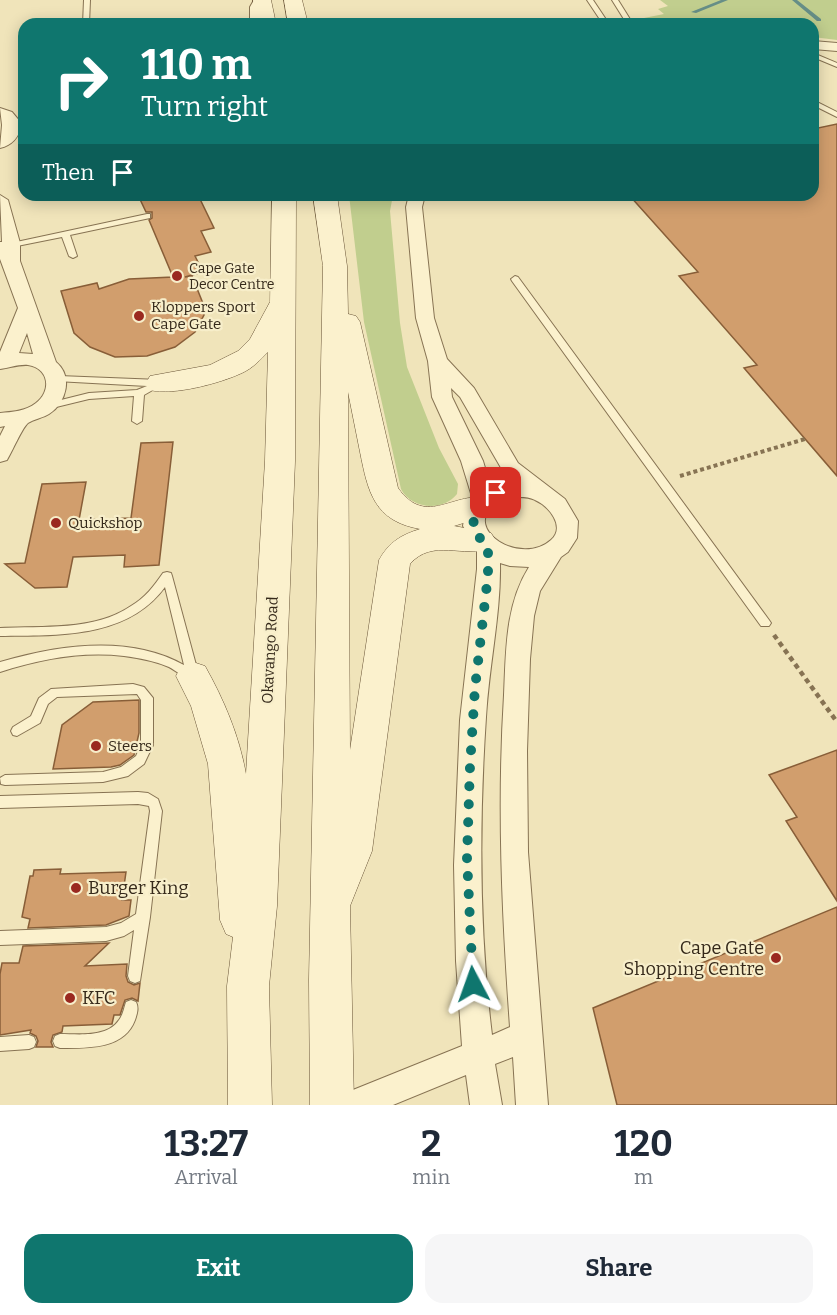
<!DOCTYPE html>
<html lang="en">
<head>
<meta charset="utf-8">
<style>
	:root { --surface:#fff; --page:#f6f6f7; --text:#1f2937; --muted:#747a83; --accent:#0f766e }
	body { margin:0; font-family:Bitter,serif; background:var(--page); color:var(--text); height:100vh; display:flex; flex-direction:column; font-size:22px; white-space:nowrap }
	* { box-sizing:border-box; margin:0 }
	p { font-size:20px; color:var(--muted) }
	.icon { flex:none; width:33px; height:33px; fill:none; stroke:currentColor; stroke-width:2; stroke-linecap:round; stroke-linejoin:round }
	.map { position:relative; height:1105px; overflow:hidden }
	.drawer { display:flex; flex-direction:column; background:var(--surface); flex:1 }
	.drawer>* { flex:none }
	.top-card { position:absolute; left:18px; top:18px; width:801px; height:183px; border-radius:18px; box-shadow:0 3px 15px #0003; background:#0f766e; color:#fff; overflow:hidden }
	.pin { position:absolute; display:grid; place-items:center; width:51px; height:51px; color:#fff; margin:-26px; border-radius:12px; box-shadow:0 3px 9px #0006 }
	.me { position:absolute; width:66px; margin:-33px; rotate:356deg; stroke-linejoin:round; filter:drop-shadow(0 0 4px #0008) }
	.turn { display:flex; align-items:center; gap:21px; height:126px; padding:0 24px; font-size:27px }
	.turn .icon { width:78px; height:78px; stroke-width:2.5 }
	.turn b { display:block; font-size:42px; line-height:51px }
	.then { display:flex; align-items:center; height:57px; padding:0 24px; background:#0003; gap:12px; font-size:22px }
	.eta { display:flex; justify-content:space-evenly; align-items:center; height:102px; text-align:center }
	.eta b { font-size:36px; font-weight:700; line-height:42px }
	.action { display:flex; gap:12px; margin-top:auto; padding:12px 24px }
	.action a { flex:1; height:69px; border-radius:18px; background:var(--accent); color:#fff; font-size:24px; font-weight:700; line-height:69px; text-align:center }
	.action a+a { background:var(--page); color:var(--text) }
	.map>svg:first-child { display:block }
	.green { fill:#c1ce8e }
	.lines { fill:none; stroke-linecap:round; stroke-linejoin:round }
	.stream { fill:#668e87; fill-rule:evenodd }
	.building { fill:#d19e6d; stroke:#885e38; stroke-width:1.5 }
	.service-casing { stroke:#877353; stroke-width:2 }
	.minor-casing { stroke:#877353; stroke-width:2 }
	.tertiary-casing { stroke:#877353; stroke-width:2 }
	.secondary-casing { stroke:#695437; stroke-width:1 }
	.path-far1 { stroke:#877353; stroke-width:4; stroke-dasharray:4 3; stroke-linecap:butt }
	.path { stroke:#877353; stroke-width:4.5; stroke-dasharray:5 4; stroke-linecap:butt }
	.service { fill:#fbf1cd; fill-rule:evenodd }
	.minor { fill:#fbf1cd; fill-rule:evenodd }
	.tertiary { fill:#fbf1cd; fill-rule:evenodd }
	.secondary { fill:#fbf1cd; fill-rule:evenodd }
	.route { stroke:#0f766e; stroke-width:10; stroke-dasharray:0 18 }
	.poi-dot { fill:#9a2920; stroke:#f7eeca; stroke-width:2 }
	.labels { text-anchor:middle; stroke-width:4.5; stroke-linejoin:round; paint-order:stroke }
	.far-poi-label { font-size:14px; fill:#35291a; stroke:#f7eeca; text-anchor:start }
	.poi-label { font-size:15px; fill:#35291a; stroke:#f7eeca; text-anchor:start }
	.street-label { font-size:15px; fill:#35291a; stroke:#f7eeca }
	.near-poi-label { font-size:18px; fill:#35291a; stroke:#f7eeca; text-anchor:start }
</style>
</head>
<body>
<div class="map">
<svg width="837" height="1105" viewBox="0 0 837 1105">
	<rect width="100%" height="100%" fill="#f0e4ba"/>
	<!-- green -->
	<path class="green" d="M660,0H837V40L813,37V24H645L639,19L664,14L658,9L668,6Z
		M349,195H393L390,211L400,323L407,367L439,448L458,484L457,494C443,512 411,509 401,489L364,322Z"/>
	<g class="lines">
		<!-- stream -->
		<path class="stream" d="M721,0H728L696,13L691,12Z
			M792,0H797L821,19V21H817Z"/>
	</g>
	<!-- building -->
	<path class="building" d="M837,124V476L744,368L757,365L679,276L698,272L629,195H813V129Z
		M138,195H198L214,228L201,231L211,252L195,256L203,272L185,277L192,276L204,306V315L195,332L175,347L147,356L115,357L90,347L74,333L61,291L97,283L99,289L129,279L173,277L149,220L152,218V212H146Z
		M173,442L159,565L124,567L125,555L73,557L67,587L35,588L5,564L25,563L42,484L86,482L79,520L131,518L141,443Z
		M139,700V733L134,755L120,765L111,767L53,769L62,725L93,702Z
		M837,750V901L786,821L797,817L769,775Z
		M61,869L60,874L126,872L122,900H131L129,916L106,925L28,928L30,919L22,917L30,876H33L34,870Z
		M837,907V1105H617L593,1008Z
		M109,943L85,966L127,964L126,976L128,982L134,985L140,983L138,1001L132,998L125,1000L120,1015H114L112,1024L63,1026L62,1032L53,1035L51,1042L53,1047H36L38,1041L36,1036L30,1033L31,1030L0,1035V974L2,963H19L23,946Z"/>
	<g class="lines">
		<defs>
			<path id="service" d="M84,0H90L89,24H83Z
				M254,0H260L256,7V24H250V7Z
				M587,0H593L609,24H603Z
				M612,0H618L633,24H627Z
				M813,53L837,63V67L813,57Z
				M813,100L837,112V117L813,105Z
				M147,214H150V218L70,235L77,256L73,258L69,256L62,237L7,248L3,246L7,244Z
				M515,276L518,277L769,620L771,623L769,626H761L512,281L511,279Z
				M59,376L160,380L165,383L144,395L142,421L137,424L132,421L134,396L89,399L48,409L43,406L45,404L89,393L137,390L147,386L56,381L54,379Z
				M167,572L171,573L172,576L199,676L197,679C188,682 177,671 169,667C155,661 139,658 124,656C82,651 40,659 0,672V662C58,645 129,634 184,665L165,587C127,639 58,635 0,636V628C42,626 95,631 131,606C145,598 154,586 163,573Z
				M133,684L144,687L153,698V745L144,764L128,776L103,782L5,785L1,784L0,778L5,775L103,772L121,767L136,756L141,745V700L137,694L57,697L48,704L40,723L17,736L13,735L11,731L13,727L31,716L39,698L51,689Z
				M138,792L148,793L158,799L162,811L150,917L140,981L135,983L130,981L128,976L134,930L124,936L106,941L0,945V931L106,927L121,923L136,914L150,811L149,806L138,804L0,808V796Z
				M131,1000L136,1002C139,1008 137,1014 135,1020C124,1050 86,1048 60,1048L55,1046L53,1041L55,1036L60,1034C79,1034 107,1038 119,1020C123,1015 124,1008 126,1002Z
				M29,1035L34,1037L36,1042L34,1047L29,1049L0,1051V1037Z"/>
			<path id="minor" d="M813,41L837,43V51L813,49Z
				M0,195L8,200L20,243V261L56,362C73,376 67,402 49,414C43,418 34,419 28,423C22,428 12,452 7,460L0,462V436L5,426L0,427V413C12,412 26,411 36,403C52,391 49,368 28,365C19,364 9,368 0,369V352L18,308L0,259V242H2ZM27,333L33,354L19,353Z
				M409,195H425L422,207L434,318L447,359L474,388L518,463L565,499L578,521L577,538L568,552L561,557L540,591L534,616L530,659L527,751L528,852L548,1105H516L513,1057L495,1064L502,1105H470L466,1075L393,1105H338L343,1094L462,1046L456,961L454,865L460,720L477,569V549L463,526L465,512L473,500L461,461L432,397L428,361L416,318L406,207ZM451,388L460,397L504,473L512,481L491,488L483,461L452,397ZM512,497C520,497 528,496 535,500C549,506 566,527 551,540C521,567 461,529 495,504C500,501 507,499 512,497ZM500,563L510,566L529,567C505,605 506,652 504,695C497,806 502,916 510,1027L492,1035C479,929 479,822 486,717C489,665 501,614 500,563Z"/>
			<path id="tertiary" d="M0,108L12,112L22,124C19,137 13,145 0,148L2,125Z"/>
			<path id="secondary" d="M253,0H271L276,24H256Z
				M284,0H302L308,24H288Z
				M272,195H296L295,461L277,906L269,986L272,1105H228L227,986L233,937L226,934L220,920L208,764L191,706L176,676L181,666L193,662L205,666C224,700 239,735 246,774L265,461L268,352C260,360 253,368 242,373C221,383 173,396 150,390L146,383L150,376L210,365L238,351L250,339L270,302Z
				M313,195H337L347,266L348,314L356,316L360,322L398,488C427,529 455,489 489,499L493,507L489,515L454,526L491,533L496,541L491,549C464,558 432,538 410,564L372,851L350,906L354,1105H310L309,980L323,266ZM348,392C352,412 356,432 360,452C368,492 374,521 420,529C401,535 389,542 379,560L350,750Z"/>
		</defs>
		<!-- service casing -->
		<use href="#service" class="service-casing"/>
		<!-- minor casing -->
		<use href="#minor" class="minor-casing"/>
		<!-- tertiary casing -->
		<use href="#tertiary" class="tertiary-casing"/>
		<!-- secondary casing -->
		<use href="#secondary" class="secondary-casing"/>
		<!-- path-far1 -->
		<path class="path-far1" d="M680,476L805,439"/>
		<!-- path -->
		<path class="path" d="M774,635L837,722"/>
		<!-- service -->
		<use href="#service" class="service"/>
		<!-- minor -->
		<use href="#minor" class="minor"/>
		<!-- tertiary -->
		<use href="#tertiary" class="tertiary"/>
		<!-- secondary -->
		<use href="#secondary" class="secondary"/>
	</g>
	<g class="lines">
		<!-- route -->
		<path class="route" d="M473,984L467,858L470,766L475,688L488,575V548L475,532L473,524L478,507L496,493"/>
	</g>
	<!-- markers -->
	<g class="poi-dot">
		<circle cx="177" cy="276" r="6"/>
		<circle cx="139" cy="316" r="6"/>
		<circle cx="56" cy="523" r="6"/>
		<circle cx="96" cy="746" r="6"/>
		<circle cx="76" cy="888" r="6"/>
		<circle cx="776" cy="958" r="6"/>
		<circle cx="70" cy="998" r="6"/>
	</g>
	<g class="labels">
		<!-- far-poi labels -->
		<g class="far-poi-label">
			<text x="189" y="273">Cape Gate<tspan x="189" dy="16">Decor Centre</tspan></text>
		</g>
		<!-- poi labels -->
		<g class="poi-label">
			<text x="151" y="312">Kloppers Sport<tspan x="151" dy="17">Cape Gate</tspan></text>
			<text x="68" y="528">Quickshop</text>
			<text x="108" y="751">Steers</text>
		</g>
		<!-- street labels -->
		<g class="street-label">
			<text transform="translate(270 650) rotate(-87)" y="5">Okavango Road</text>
		</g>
		<!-- near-poi labels -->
		<g class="near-poi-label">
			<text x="88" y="894">Burger King</text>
			<text x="764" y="954" text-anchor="end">Cape Gate<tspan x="764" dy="21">Shopping Centre</tspan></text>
			<text x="82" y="1004">KFC</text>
		</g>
	</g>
</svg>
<div class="pin" style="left:496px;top:493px;background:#d93025"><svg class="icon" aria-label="arrive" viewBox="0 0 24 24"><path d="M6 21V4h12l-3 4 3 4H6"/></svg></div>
<svg class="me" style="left:473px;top:984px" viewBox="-20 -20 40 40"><path d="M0-17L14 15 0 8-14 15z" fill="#0f766e" stroke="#fff" stroke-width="4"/></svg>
<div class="top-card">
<div class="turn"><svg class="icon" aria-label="right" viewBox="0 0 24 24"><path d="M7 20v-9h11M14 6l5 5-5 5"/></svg><div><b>110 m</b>Turn right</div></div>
<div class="then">Then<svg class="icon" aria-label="arrive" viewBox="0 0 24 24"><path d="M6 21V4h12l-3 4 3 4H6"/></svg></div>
</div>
</div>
<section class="drawer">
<div class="eta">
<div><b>13:27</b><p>Arrival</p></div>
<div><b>2</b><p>min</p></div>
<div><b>120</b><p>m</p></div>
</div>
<div class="action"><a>Exit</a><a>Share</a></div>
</section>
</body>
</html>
